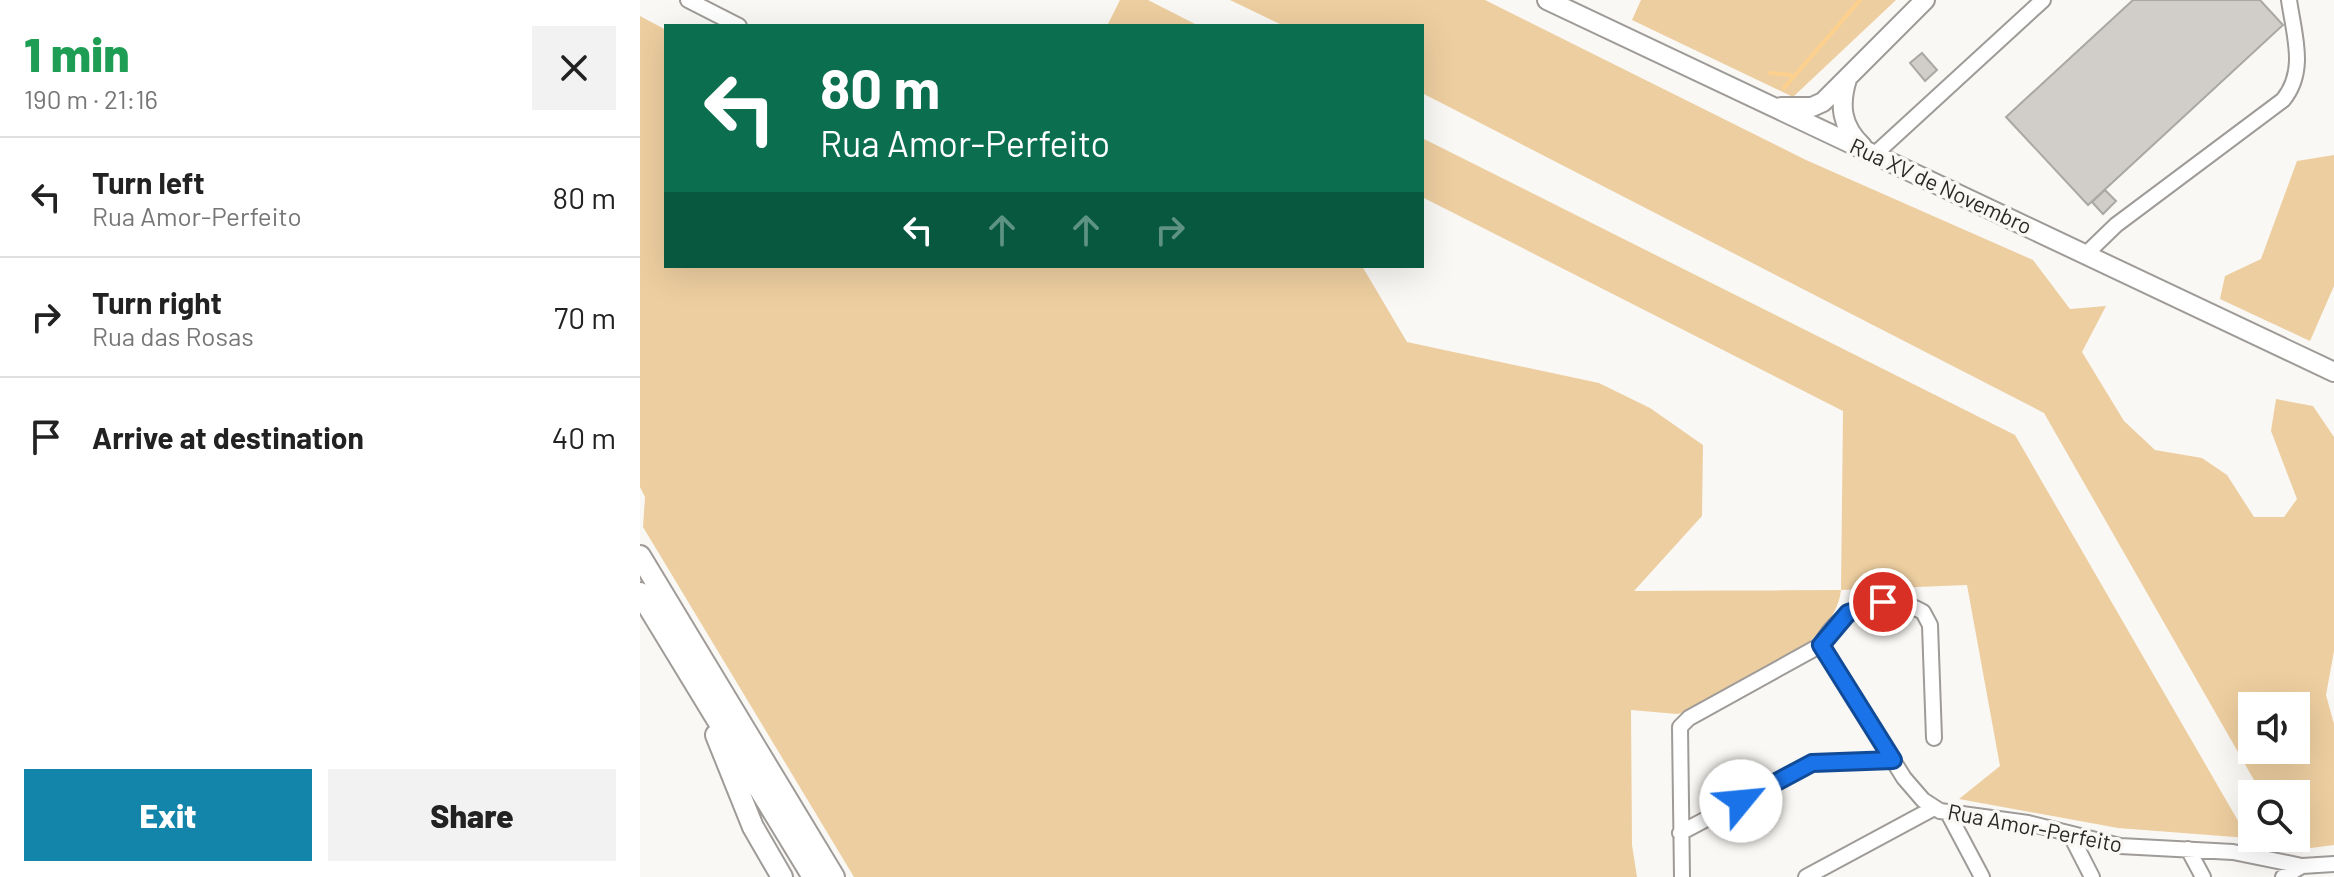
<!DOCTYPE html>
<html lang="en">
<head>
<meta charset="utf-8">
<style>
	:root { --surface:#fff; --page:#f2f2f2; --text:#222; --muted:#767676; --line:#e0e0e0; --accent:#1385ab }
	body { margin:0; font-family:Barlow,sans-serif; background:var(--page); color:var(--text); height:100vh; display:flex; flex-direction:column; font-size:30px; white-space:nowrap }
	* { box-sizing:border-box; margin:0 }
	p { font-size:26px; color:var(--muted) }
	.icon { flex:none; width:44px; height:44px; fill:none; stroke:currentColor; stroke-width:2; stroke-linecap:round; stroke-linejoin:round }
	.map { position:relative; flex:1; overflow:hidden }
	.sheet { display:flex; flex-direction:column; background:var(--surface); width:640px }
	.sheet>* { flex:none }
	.hud { position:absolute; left:24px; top:24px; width:760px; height:244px; border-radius:0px; box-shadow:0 8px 32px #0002; background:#0b6e4f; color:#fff; overflow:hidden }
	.fabs { position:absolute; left:1598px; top:692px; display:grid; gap:16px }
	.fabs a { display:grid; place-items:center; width:72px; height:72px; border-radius:0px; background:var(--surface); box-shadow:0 8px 32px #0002; font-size:40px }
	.pin { position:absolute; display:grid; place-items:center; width:68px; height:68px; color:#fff; margin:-34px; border:4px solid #fff; border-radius:50%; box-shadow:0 2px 8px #0007 }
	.me { position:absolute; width:88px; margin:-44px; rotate:62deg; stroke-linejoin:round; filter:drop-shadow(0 0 6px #0008) }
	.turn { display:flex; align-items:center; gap:28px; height:168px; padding:0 24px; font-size:36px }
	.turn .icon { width:104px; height:104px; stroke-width:2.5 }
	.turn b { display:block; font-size:56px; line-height:68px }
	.lanes { display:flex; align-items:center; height:76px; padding:0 24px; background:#0003; justify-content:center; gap:40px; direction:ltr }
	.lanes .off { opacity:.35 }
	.round { display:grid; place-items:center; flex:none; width:84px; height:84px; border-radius:0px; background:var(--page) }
	.overview { display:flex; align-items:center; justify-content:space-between; height:136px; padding:0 24px }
	h1 { font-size:48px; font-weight:800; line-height:60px; color:#1e9e55 }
	.button { display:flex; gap:16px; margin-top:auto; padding:16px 24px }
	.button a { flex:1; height:92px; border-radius:0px; background:var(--accent); color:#fff; font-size:32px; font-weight:800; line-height:92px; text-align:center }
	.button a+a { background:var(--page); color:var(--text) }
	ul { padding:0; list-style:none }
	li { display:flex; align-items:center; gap:24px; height:120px; padding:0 24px; border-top:2px solid var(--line) }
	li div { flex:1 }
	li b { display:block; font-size:30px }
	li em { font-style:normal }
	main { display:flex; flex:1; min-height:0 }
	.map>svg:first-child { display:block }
	.green { fill:#edcea0; fill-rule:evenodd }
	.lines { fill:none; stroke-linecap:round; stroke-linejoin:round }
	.stream { stroke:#fdd18d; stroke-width:4 }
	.building { fill:#d1ceca; stroke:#aaa8a4; stroke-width:2 }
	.minor-casing { stroke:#9e9b98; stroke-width:18 }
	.major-casing { stroke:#9e9b98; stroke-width:22 }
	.highway-casing { stroke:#9e9b98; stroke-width:24 }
	.minor { stroke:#fff; stroke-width:14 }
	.major { stroke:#fff; stroke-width:18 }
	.highway { stroke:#fff; stroke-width:20 }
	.route-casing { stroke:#114b97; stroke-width:20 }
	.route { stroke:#1a73e8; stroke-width:14 }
	.labels { text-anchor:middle; stroke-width:7; stroke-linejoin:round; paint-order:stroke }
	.street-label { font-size:22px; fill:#2a2928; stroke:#faf8f4 }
</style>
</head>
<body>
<main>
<section class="sheet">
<div class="overview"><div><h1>1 min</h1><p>190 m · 21:16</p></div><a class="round"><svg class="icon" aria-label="close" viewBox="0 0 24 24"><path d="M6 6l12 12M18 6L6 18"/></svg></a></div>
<ul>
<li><svg class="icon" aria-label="left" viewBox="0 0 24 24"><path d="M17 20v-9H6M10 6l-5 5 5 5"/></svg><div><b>Turn left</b><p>Rua Amor-Perfeito</p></div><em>80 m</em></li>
<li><svg class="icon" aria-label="right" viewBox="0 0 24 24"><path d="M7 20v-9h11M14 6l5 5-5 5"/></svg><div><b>Turn right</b><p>Rua das Rosas</p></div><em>70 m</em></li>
<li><svg class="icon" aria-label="arrive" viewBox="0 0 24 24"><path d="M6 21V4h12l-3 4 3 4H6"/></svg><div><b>Arrive at destination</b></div><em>40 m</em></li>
</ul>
<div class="button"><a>Exit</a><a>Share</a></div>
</section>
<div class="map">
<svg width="1694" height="877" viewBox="0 0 1694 877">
	<rect width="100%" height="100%" fill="#faf8f4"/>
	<!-- green -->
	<path class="green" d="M480,0H508L559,26H467Z
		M590,0H845L1166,160L1393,260L1430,309L1466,306L1442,352L1484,421L1515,450L1562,458L1587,475L1614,517H1644L1657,499L1631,431L1636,399L1673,406L1694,437V651L1686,695L1694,724V845L1671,848L1650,838H1656V794H1622L1404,413L782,93V26H644ZM1612,706H1656V750H1612Z
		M1001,0H1256L1153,97L992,20Z
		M0,16L26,30V266H722L767,342L959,383L1010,408L1063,445L1062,516L994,591L1201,590L1203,411L782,197V138L1375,435L1608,838L1478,828L1319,799L1360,766L1327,585L1201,590C1195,648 1097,685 1051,711L1037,714L991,710L992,845L997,877H214L3,527L5,497L0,487Z
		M1694,155V286L1670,341L1580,299L1585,276L1621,259L1657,161Z"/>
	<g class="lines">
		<!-- stream -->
		<path class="stream" d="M1130,73L1151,75
			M1144,88L1220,0"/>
	</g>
	<!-- building -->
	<path class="building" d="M1493,0H1620L1643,25L1448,205L1366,117Z
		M1282,53L1297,70L1285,81L1270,63Z
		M1465,190L1476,201L1463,214L1452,202Z"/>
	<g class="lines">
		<defs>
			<path id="minor" d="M48,0L99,26
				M1234,155L1403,0
				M1445,255L1476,225L1643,100C1667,71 1654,35 1649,0
				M1181,645L1264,778L1283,800L1300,811L1388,823L1480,846L1593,852L1662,866L1694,864
				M1181,645C1199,608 1246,590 1283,612L1290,625L1294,738
				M1308,813L1342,877
				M1040,833L1172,763L1253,760
				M1430,834L1452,877
				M1548,849L1563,877
				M1042,877L1040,727L1049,718L1181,645
				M1166,877L1294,808
				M1643,877L1662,866"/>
			<path id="major" d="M907,0L1694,372
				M1207,79C1199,105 1201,126 1222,146
				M1141,107H1172L1183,102L1285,0"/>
			<path id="highway" d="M0,556L194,877
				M0,593L173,877
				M76,735L113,827L142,877"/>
		</defs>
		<!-- minor casing -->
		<use href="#minor" class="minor-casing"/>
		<!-- major casing -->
		<use href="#major" class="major-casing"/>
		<!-- highway casing -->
		<use href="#highway" class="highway-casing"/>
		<!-- minor -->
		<use href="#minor" class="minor"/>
		<!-- major -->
		<use href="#major" class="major"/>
		<!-- highway -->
		<use href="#highway" class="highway"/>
	</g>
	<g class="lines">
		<defs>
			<path id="route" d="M1101,801L1172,763L1253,760L1181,645L1208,613L1243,602"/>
		</defs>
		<!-- route casing -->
		<use href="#route" class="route-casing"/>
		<!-- route -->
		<use href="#route" class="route"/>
	</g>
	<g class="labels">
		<!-- street labels -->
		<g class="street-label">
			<text transform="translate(1301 186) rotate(25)" y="8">Rua XV de Novembro</text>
			<text transform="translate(1395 828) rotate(11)" y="8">Rua Amor-Perfeito</text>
		</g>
	</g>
</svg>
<div class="fabs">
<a><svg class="icon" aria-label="sound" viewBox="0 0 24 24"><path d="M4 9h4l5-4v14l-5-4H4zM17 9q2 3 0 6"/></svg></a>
<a><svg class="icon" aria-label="search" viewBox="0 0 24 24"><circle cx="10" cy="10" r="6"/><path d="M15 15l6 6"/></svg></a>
</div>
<div class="pin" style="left:1243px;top:602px;background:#d93025"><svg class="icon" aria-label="arrive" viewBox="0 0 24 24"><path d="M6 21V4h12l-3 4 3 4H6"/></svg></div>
<svg class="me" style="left:1101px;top:801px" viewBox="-20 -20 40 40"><circle r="19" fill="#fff"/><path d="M0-13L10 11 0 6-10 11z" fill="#1a73e8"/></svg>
<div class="hud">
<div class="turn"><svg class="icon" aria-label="left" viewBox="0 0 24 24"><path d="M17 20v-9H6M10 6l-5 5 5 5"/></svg><div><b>80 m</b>Rua Amor-Perfeito</div></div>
<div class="lanes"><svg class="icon" aria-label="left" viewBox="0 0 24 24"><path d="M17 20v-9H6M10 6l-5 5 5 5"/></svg><svg class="icon off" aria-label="ahead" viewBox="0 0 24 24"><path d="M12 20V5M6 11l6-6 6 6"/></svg><svg class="icon off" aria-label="ahead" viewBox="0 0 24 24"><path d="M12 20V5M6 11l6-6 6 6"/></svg><svg class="icon off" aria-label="right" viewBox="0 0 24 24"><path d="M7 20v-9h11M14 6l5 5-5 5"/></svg></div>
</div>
</div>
</main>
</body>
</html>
